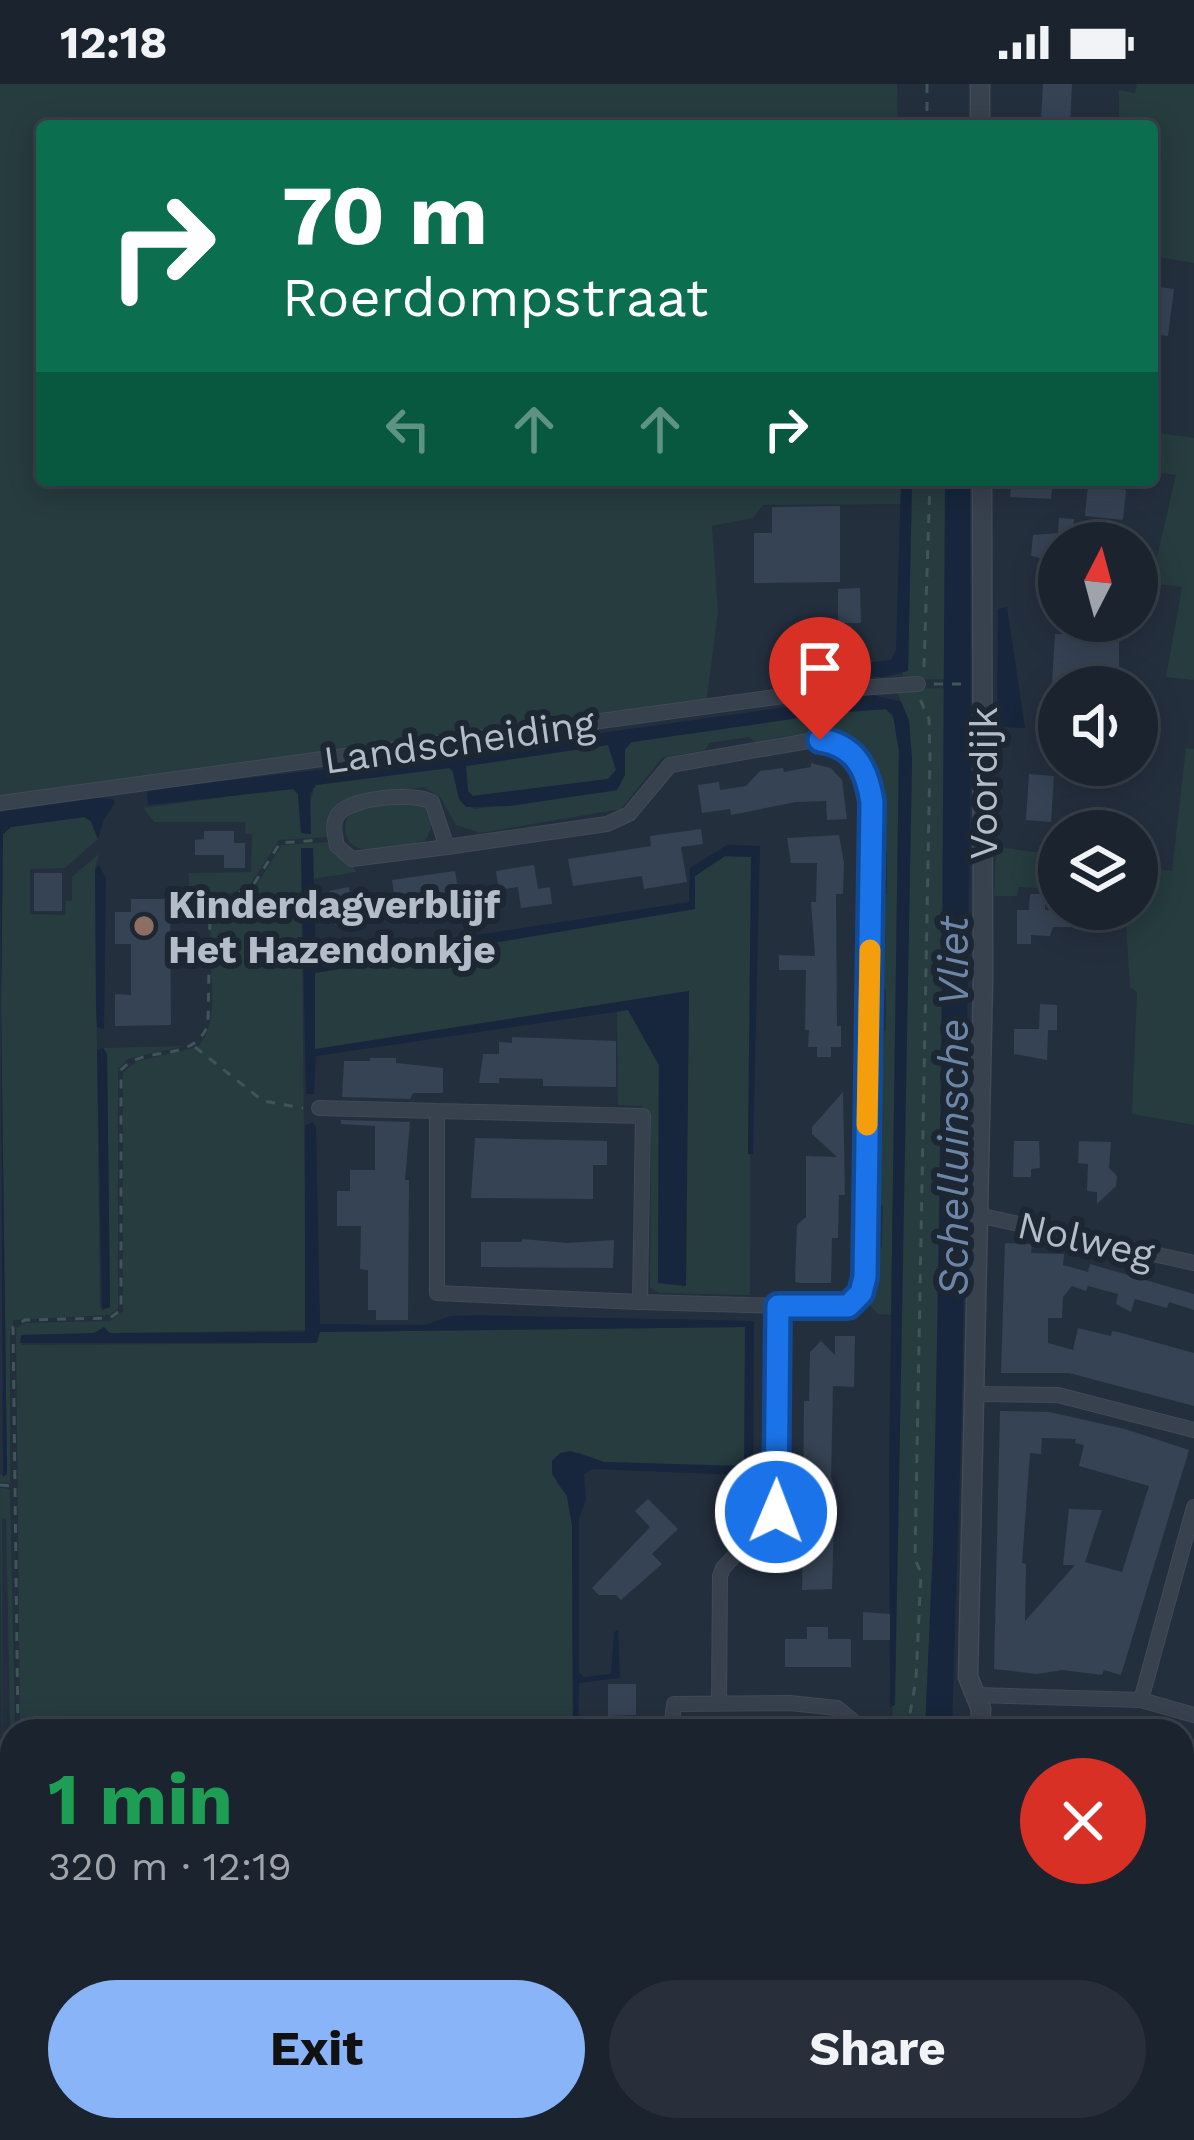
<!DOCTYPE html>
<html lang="en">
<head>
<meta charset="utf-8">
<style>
	:root { --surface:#1b232e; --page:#282f3a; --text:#f1f3f6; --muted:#a0a4aa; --line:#39404a; --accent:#8ab4f8 }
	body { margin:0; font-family:"Work Sans",sans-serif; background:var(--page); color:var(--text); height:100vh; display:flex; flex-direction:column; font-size:45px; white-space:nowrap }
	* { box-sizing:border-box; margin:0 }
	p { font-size:39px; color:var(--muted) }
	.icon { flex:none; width:66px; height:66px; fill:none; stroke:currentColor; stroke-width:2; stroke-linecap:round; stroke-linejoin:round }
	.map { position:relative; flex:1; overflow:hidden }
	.details { position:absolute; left:0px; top:1635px; width:1194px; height:423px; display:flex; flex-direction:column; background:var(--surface); border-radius:36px 36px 0 0; box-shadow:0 6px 30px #0003,0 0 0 3px var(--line) }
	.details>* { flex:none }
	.guide { position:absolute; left:36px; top:36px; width:1122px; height:366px; border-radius:12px; box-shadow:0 6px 30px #0003,0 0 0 3px var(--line); background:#0b6e4f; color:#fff; overflow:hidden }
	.needle { width:78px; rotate:6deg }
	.fabs { position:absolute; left:1038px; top:438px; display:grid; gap:24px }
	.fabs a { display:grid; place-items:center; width:120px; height:120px; border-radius:50%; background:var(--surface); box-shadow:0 6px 30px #0003,0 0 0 3px var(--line); font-size:60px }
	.pin { position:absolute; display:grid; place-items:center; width:102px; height:102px; color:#fff; margin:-123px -51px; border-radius:50% 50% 50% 0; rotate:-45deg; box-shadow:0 0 12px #0007 }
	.pin .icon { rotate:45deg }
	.me { position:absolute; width:132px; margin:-66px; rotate:1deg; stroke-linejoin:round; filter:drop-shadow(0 0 9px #0008) }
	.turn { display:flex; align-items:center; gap:42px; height:252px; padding:0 48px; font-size:54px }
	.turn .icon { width:156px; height:156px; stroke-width:2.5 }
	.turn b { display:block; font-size:84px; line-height:102px }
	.lanes { display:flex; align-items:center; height:114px; padding:0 48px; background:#0003; justify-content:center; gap:60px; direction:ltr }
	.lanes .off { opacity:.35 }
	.round { display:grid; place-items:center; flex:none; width:126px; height:126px; border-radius:63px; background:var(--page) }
	.headline { display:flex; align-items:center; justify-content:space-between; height:204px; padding:0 48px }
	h1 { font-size:72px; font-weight:700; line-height:90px; color:#1e9e55 }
	.cta { display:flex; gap:24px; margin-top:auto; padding:24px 48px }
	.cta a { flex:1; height:138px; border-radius:72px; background:var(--accent); color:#111; font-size:48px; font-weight:700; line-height:138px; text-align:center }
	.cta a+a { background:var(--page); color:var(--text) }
	.status { display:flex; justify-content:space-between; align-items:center; height:84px; padding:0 60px; background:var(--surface); direction:ltr }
	.status svg { height:33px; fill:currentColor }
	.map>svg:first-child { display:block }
	.green { fill:#263c3f }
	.water { fill:#17263c; fill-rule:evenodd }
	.building { fill:#364354; fill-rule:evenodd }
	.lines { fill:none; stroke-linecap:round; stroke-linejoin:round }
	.minor-casing { stroke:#414a57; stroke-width:16 }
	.tertiary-casing { stroke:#414a57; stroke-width:21 }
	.path { stroke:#3f5557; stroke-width:3; stroke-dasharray:9 9; stroke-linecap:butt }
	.minor { stroke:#38414e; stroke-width:14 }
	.tertiary { stroke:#38414e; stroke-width:18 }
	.route-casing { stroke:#114b97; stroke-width:30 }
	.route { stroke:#1a73e8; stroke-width:21 }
	.slow { stroke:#f59e0b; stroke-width:21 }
	.education-dot { fill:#8d6e63; stroke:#1d2633; stroke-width:4.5 }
	.labels { text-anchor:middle; stroke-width:12; stroke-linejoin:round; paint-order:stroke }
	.street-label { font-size:39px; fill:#b4bcc9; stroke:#1d2633 }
	.poi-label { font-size:39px; font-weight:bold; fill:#b4bcc9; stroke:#1d2633; text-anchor:start }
	.water-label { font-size:42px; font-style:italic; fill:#6d86a8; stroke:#1d2633 }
</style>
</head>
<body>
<div class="status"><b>12:18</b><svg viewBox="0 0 49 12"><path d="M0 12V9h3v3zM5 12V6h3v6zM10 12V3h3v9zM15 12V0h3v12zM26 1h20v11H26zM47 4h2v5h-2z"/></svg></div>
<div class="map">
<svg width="1194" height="2056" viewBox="0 0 1194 2056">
	<rect width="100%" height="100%" fill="#242f3e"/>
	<!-- green -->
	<path class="green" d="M0,0H897L898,42H42V396H901V420L763,421L753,434L712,442L718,528L706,620L0,715Z
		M1137,0H1194V179L1152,172V42H1119V6L1135,9Z
		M1152,348L1194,354V596L1166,593L1182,503L1151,499L1176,391L1152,388Z
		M912,396H945L946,595L903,596V588L908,586Z
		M946,604L935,1415L925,1647H892L912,676L909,637L896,605Z
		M886,625L896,637L899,668L891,1231L878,1230L866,1217C877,1200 871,1176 882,1162L883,1122L877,1116L879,952L886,946V906L880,901L881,815L887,809V769L881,764L876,680C851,633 798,651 755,658L749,653L709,659L705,666L662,674L621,725L480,749L456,741L441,714L424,703L345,715L329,729L328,753L279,756L250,801L216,816L206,834H202L201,812L189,811V789L251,788L252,750H246L245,738H154L143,724L291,704L298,710L301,749L315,701L449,684L453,687L459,715L474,725L613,707L625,691L624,668L631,658L833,629Z
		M609,661L616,686L608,695L473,712L468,708L466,682Z
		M1186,664L1194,665V1041L1132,1030L1137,908L1130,903L1125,825H1137V782L1172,787Z
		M414,718C436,724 435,740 425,757C398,763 334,782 347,734L359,725Z
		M84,733L91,738L98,755L65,784L30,785V830L65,831L66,817H72V793L99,770L95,785L100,1224L110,1223L107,970L103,964L184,962L128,975L118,985V1225L109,1231L14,1236L10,1247V1399L0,1398V1391L7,1390L1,920L3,750L11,743Z
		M329,758L334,771L354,783L356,788L313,795V764H301L306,1246L21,1251L22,1261L316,1259L320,1248L745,1243L746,1378L740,1383L604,1378L577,1368L556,1398L567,1412L572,1441L573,1647H20L16,1244L25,1239L110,1237L123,1227V988L138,977L198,963C229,925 197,866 216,824L254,805L282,761Z
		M996,763L1059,771V818H1052L1051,805L1019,803L1017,812H994Z
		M725,772L751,773L750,1211L660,1209L650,1204L651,1036L642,1022L618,1021L617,926H628L659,981L658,1195L685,1202L689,907L315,966V888L694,825L695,792Z
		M0,1404L10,1405L15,1647L12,1732L6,1435L2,1434L3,1768Z
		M113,2046H320L321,2056H113Z
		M323,2046H614V2056H323Z"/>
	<!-- water -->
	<path class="water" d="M901,396H912L908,587L884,593H836L835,582L891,576L896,566Z
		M945,396H970L971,664L962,1318L952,1647H925L933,1466L941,1051Z
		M1007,523L1025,644L997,643L998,525Z
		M873,611L901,618L909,637L912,676L895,1621L890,1623L889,1389L899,668L893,631L886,625L833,629L632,658L625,664V691L617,706L510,722L466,723L459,715L453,688L449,684L316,701L310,709L311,750L301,749L298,710L294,705L148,721L147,706L444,671ZM608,661L616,686L608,695L473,712L468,707L466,682Z
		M97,714L113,715L115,719L104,735L98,755L91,737L84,733L11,743L3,750L1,920L7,1390L3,1393L0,728Z
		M727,761L760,762L753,1070H748V1067L751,773L725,772L695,792V825L315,889V965L689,907L686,1202L658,1199L659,981L628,926L316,972L314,1010H306L301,764H313L316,876L689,818L690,784Z
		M99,781L106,794L104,945L97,943L96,923L95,785Z
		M103,964L107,970L110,1223L102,1226L97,966Z
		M312,1038L316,1042L320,1240L425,1241L451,1232L476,1231L754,1237L753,1426L743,1427L744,1394L739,1391L593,1385L584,1390L586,1415L579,1435V1588L584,1593L611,1590L614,1548L618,1546L620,1594L579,1599L578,1647H573L572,1441L567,1412L552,1390V1377L560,1369L570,1367L604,1378L744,1382L745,1243L320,1248L317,1259H20L21,1251L94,1249L104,1243L110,1249L305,1248V1042Z"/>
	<!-- building -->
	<path class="building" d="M1043,0H1072L1070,42L1041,37Z
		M1152,202L1174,205L1168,252L1152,250Z
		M1012,396H1053L1051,415L1010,413Z
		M1088,401L1126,406L1123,436L1085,432Z
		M840,422V498L754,499V449H772V423Z
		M1059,434L1074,435L1072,459H1059V478L1031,472L1033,451L1058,449Z
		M860,504L861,539H838V505Z
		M1091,537H1119V585H1074V599H1052L1055,550H1091Z
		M811,679L831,684L842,696L847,735L827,736L826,717L796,718L731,731L730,725L702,729L698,701L719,698L720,706L746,702L760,687L783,684L784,688L811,683Z
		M1029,690L1054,692L1051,738L1026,736Z
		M701,745L703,760L681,763L687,798L644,805L642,792L573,802L568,775L651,762L650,752Z
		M204,747H234V759H245V784H224V771H195V756L204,755Z
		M839,751L844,779L843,810H836L837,942H841V963H831V973H817V963H808L809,946H805L806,886H779V871L815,872L811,818H816L817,779H791L787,754Z
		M534,781L538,805L550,803L552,820L521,824L518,803L499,806L496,787Z
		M455,787L460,816L396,823L392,796Z
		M34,789H62V827H34Z
		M349,803L351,818L376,814L379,834L335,841L329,807Z
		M1030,810H1045V826L1114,827V843H1053L1050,852L1031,851V860H1017V826H1029Z
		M131,815H170L171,941L115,942V910L131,911V860H115V828H131Z
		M1040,920L1057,921V946H1048L1047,976L1014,970V945H1039Z
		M512,953L616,957V1003L543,1002V995L499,994V999H479L483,970H499V958L512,959Z
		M370,974H396V979L443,984V1009H413L410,1015L342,1013L344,977H370Z
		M843,1008L845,1111H839L838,1154H832L831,1199H800L795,1198L796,1165L797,1141L806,1133V1072L837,1073L812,1050V1043Z
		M341,1036L410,1038L405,1096H409L408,1236H376V1226H368V1186L360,1185L361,1142H337V1107H350V1086H375V1042L341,1040Z
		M475,1054L607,1057V1081H593V1115L471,1114Z
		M1014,1057H1039L1040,1084L1031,1085V1093H1013Z
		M1079,1057L1111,1058L1109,1084L1117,1092L1116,1102L1097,1120V1108L1087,1107L1088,1080L1078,1079Z
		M522,1155L567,1159L614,1156L613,1184L481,1183V1158H522Z
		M1005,1159L1032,1160L1031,1169L1064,1170L1063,1181L1088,1188L1090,1180L1194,1210V1226L1169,1218L1167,1224L1135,1215L1131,1228L1116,1220L1118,1210L1088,1202L1086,1207L1072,1202L1063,1213L1062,1234H1048V1259L1073,1266L1078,1244L1111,1252L1112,1247L1118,1248L1194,1269V1322L1069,1289H1001Z
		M835,1252H855L854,1303L833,1302L831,1393L834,1402L830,1406V1437H834L832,1505L802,1506L803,1447H810V1412H803L804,1317H809L810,1268L821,1257L835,1271Z
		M1000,1327L1049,1328L1125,1345L1189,1366L1121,1591L1104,1586L1102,1591L1062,1586L1037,1590L994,1585ZM1042,1354L1076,1355L1075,1359L1084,1361L1079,1382L1149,1402L1122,1488L1085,1478L1102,1426L1069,1425L1063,1481H1075L1025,1537L1026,1480L1022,1479L1030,1369L1041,1370Z
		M648,1415L678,1445L652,1470L662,1480L621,1516L616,1511H599L592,1504L650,1443L635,1427Z
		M863,1528L890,1530V1556H863Z
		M807,1543H828V1555H851V1583H785V1555H807Z
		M608,1600H636V1631L608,1632Z"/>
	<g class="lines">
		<defs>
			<path id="minor" d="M0,719L827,606L918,600
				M447,763L352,775L337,762C335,752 332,741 337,732C348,713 414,708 432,718L447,763L607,740L629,730L670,681L820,655C848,660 859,674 870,699L865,1193L861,1209L848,1222H779L776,1428L723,1484L720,1492L719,1620
				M319,1024L437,1027
				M978,1131L1194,1179
				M640,1218L437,1209V1027L643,1032L640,1218L779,1222
				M976,1310L1058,1311L1194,1346
				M976,1611L1141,1616L1194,1631
				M1141,1616L1194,1423
				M671,1647L674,1620L790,1619L837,1624L865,1647
				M1182,1741L1194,1693
				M1182,1798L1194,1801
				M1182,1968L1194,1969"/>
			<path id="tertiary" d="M980,0V42
				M980,1647L981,1625L968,1593L983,897L982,396
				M955,2046V2056"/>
		</defs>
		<!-- minor casing -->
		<use href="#minor" class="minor-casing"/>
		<!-- tertiary casing -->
		<use href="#tertiary" class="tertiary-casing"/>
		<!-- path -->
		<path class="path" d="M927,0V42
			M924,583L930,396
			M934,600H961
			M195,963L263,1017L303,1024
			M0,1401L11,1402
			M18,1647L13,1243L25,1236L110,1234L121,1226V986C145,959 194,981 208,940L210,827L217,818L252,803L280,759L320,756
			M907,1647L916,1595L921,1489L915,1475L930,672L929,635L920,615
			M23,2046L24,2056
			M0,2051L5,2056
			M76,2056H79"/>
		<!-- minor -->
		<use href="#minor" class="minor"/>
		<!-- tertiary -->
		<use href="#tertiary" class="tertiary"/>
	</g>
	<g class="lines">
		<defs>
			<path id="route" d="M776,1428L778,1222H848L861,1209L865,1193L872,718C867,685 855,661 820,656"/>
		</defs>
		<!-- route casing -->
		<use href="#route" class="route-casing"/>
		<!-- route -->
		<use href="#route" class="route"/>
		<!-- slow -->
		<path class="slow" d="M867,1041L870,866"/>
	</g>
	<!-- markers -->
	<circle class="education-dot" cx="144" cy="842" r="12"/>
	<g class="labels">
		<!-- street labels -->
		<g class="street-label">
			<text transform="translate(459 657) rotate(-8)" y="14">Landscheiding</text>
			<text transform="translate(983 699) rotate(-90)" y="14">Voordijk</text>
			<text transform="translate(1086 1155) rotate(13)" y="14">Nolweg</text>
		</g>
		<!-- poi labels -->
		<g class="poi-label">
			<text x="168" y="834">Kinderdagverblijf<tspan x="168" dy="45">Het Hazendonkje</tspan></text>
		</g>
		<!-- water labels -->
		<g class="water-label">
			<text transform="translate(953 1022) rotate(-90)" y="15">Schelluinsche Vliet</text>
		</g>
	</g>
</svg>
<div class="fabs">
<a><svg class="needle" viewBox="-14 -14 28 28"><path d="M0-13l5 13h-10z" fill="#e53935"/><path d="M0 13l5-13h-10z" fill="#a0a4aa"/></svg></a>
<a><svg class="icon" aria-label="sound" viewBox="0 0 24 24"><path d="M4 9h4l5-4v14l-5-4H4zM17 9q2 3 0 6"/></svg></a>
<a><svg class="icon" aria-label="layers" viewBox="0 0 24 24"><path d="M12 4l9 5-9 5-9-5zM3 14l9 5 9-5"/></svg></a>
</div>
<div class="pin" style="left:820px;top:656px;background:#d93025"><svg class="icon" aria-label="arrive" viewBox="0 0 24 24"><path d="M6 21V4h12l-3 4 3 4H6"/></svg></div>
<svg class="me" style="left:776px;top:1428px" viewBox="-20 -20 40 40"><circle r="17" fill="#1a73e8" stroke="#fff" stroke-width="3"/><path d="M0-11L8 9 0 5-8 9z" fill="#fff"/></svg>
<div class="guide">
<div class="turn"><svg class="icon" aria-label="right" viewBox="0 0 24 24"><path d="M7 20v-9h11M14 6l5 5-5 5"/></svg><div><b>70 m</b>Roerdompstraat</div></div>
<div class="lanes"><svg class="icon off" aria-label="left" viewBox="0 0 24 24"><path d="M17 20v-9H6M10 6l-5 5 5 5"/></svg><svg class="icon off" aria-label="ahead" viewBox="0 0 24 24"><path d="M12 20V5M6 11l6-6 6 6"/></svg><svg class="icon off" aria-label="ahead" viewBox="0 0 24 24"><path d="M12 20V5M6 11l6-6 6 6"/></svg><svg class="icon" aria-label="right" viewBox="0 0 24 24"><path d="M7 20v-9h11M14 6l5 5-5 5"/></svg></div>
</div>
<section class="details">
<div class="headline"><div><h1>1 min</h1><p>320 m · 12:19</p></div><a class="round" style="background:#d93025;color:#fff"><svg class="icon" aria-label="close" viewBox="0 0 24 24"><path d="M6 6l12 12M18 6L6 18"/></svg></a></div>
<div class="cta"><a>Exit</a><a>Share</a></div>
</section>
</div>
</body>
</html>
